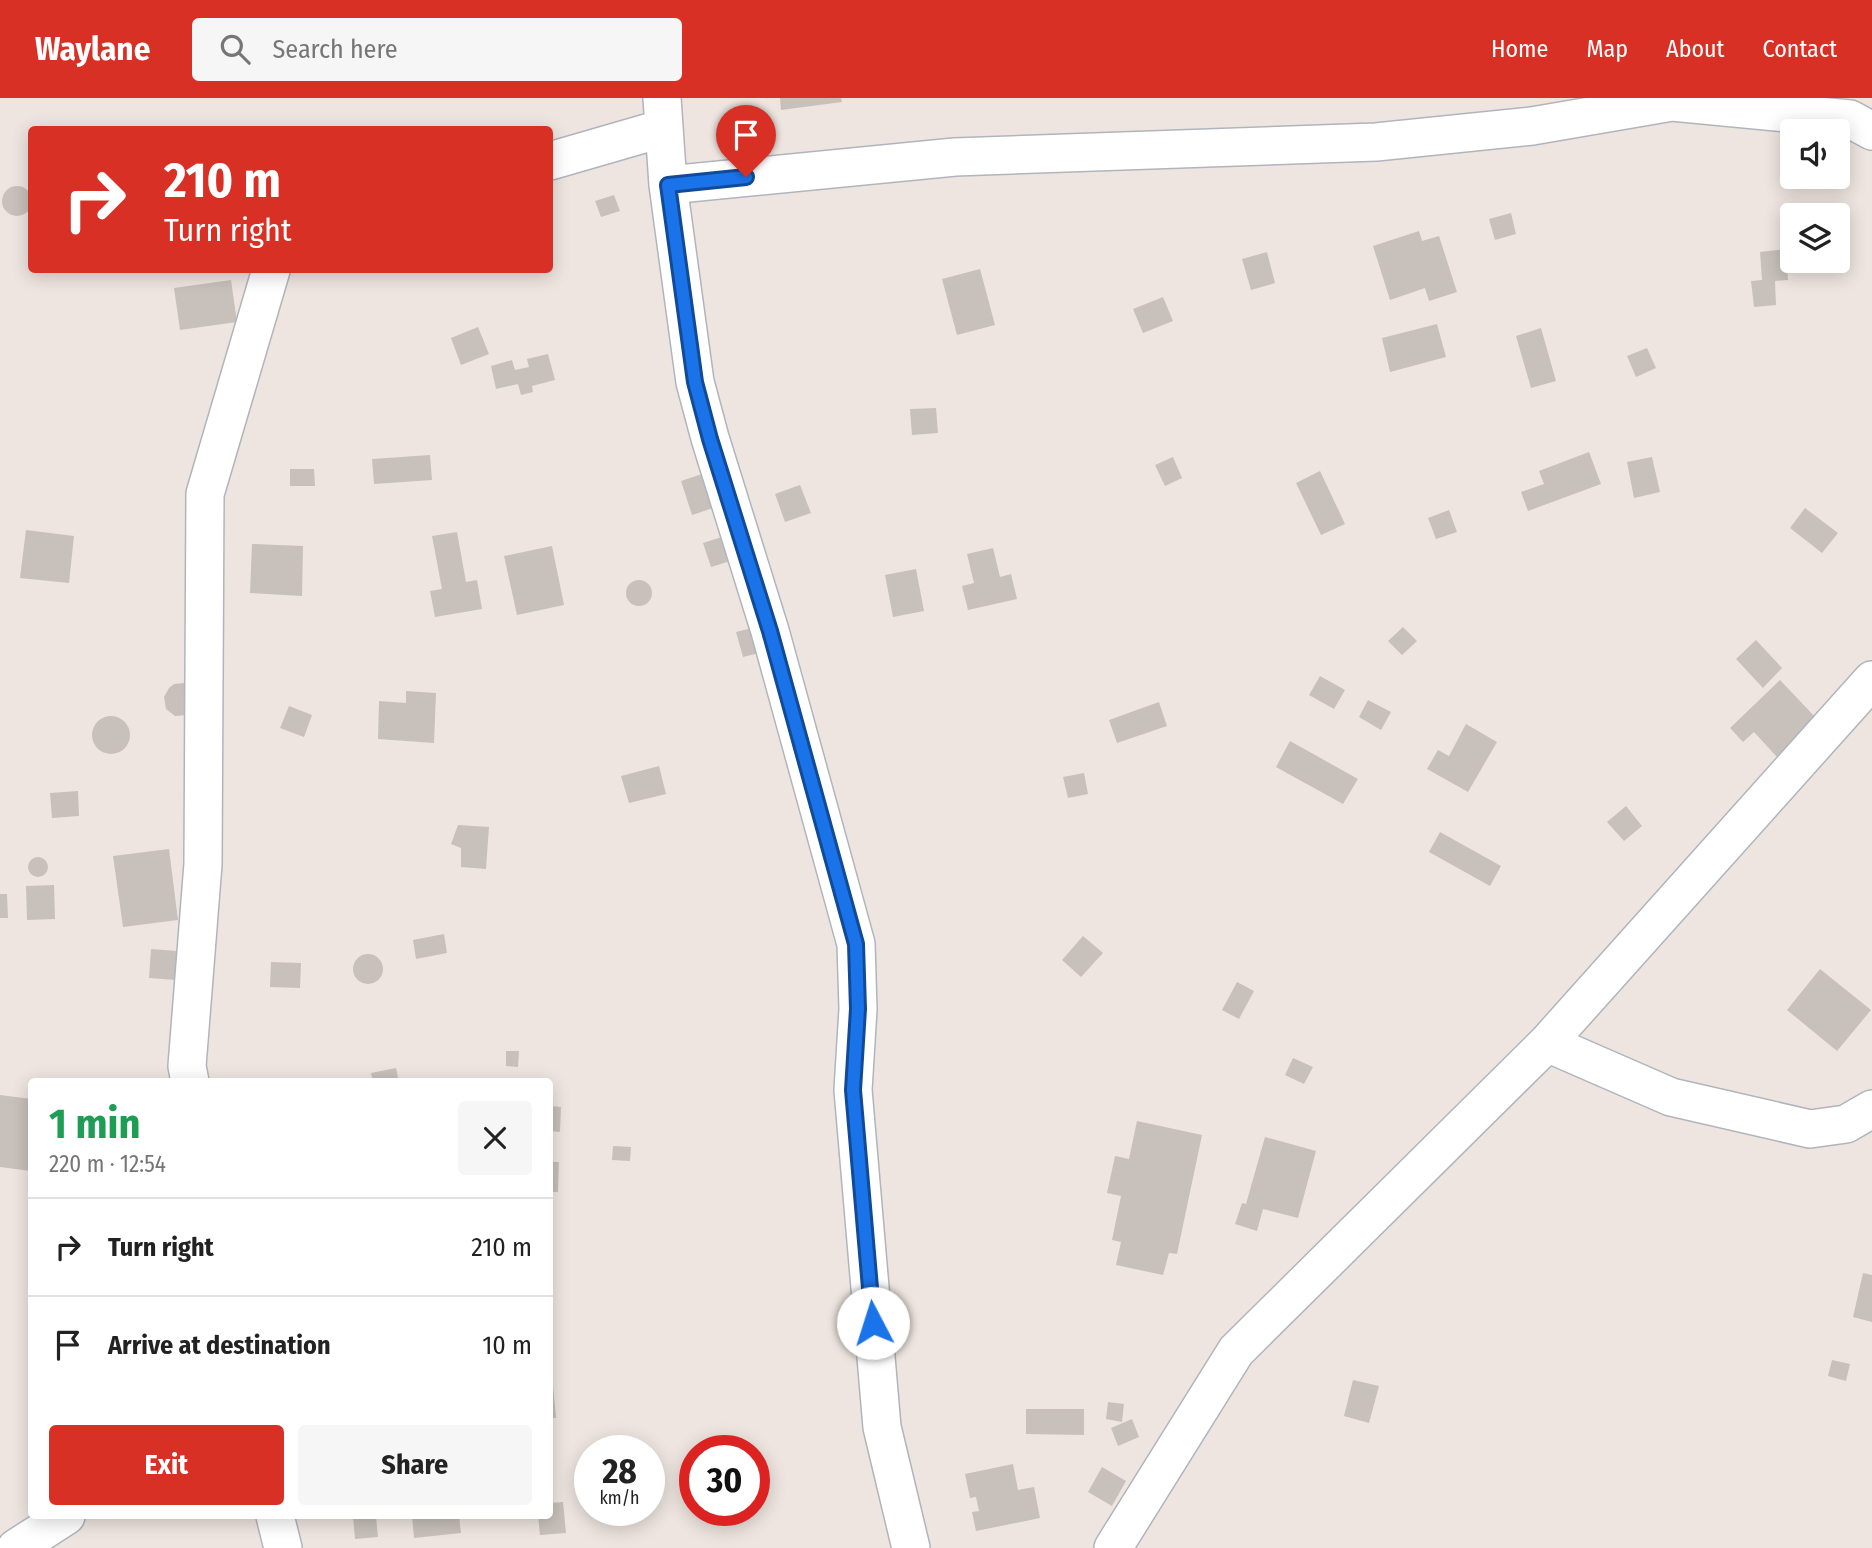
<!DOCTYPE html>
<html lang="en">
<head>
<meta charset="utf-8">
<style>
	:root { --surface:#fff; --page:#f6f6f6; --text:#222; --muted:#767676; --line:#e0e0e0; --accent:#d93025 }
	body { margin:0; font-family:"Fira Sans Condensed",sans-serif; background:var(--page); color:var(--text); height:100vh; display:flex; flex-direction:column; font-size:26px; white-space:nowrap }
	* { box-sizing:border-box; margin:0 }
	p { font-size:23px; color:var(--muted) }
	.icon { flex:none; width:38px; height:38px; fill:none; stroke:currentColor; stroke-width:2; stroke-linecap:round; stroke-linejoin:round }
	.map { position:relative; flex:1; overflow:hidden }
	.details { position:absolute; left:28px; top:980px; width:525px; height:441px; display:flex; flex-direction:column; background:var(--surface); border-radius:7px; box-shadow:0 4px 18px #0003 }
	.details>* { flex:none }
	.banner { position:absolute; left:28px; top:28px; width:525px; height:147px; border-radius:7px; box-shadow:0 4px 18px #0003; background:#d93025; color:#fff; overflow:hidden }
	.tools { position:absolute; left:1780px; top:21px; display:grid; gap:14px }
	.tools a { display:grid; place-items:center; width:70px; height:70px; border-radius:7px; background:var(--surface); box-shadow:0 4px 18px #0003; font-size:35px }
	.speed { position:absolute; left:574px; top:1337px; display:flex; gap:14px; font-size:35px; font-weight:700; text-align:center }
	.speed>* { display:grid; place-content:center; width:91px; height:91px; border-radius:50%; background:var(--surface); box-shadow:0 4px 18px #0003; line-height:1 }
	.speed small { font-size:18px; font-weight:400 }
	.speed .limit { border:10px solid #d22; background:#fff; color:#111 }
	.pin { position:absolute; display:grid; place-items:center; width:60px; height:60px; color:#fff; margin:-72px -30px; border-radius:50% 50% 50% 0; rotate:-45deg; box-shadow:0 0 7px #0007 }
	.pin .icon { rotate:45deg }
	.me { position:absolute; width:77px; margin:-38px; rotate:355deg; stroke-linejoin:round; filter:drop-shadow(0 0 5px #0008) }
	.turn { display:flex; align-items:center; gap:24px; height:147px; padding:0 21px; font-size:32px }
	.turn .icon { width:91px; height:91px; stroke-width:2.5 }
	.turn b { display:block; font-size:49px; line-height:60px }
	.round { display:grid; place-items:center; flex:none; width:74px; height:74px; border-radius:7px; background:var(--page) }
	.overview { display:flex; align-items:center; justify-content:space-between; height:119px; padding:0 21px }
	h1 { font-size:42px; font-weight:700; line-height:52px; color:#1e9e55 }
	.primary-button { display:flex; gap:14px; margin-top:auto; padding:14px 21px }
	.primary-button a { flex:1; height:80px; border-radius:7px; background:var(--accent); color:#fff; font-size:28px; font-weight:700; line-height:80px; text-align:center }
	.primary-button a+a { background:var(--page); color:var(--text) }
	ul { padding:0; list-style:none }
	li { display:flex; align-items:center; gap:21px; height:98px; padding:0 21px; border-top:2px solid var(--line) }
	li div { flex:1 }
	li b { display:block; font-size:26px }
	li em { font-style:normal }
	header { display:flex; align-items:center; gap:42px; box-sizing:border-box; height:98px; padding:0 35px; background:var(--accent); color:#fff }
	header strong { font-size:33px }
	nav { display:flex; gap:38px; margin-inline-start:auto; font-size:24px }
	.search { width:490px; height:63px; background:var(--page); display:flex; align-items:center; gap:18px; box-sizing:border-box; padding:0 24px; border-radius:7px; color:var(--muted); font-size:26px }
	.map>svg:first-child { display:block }
	.building { fill:#c7c0bb }
	.lines { fill:none; stroke-linecap:round; stroke-linejoin:round }
	.street-casing { stroke:#b0b5bd; stroke-width:40 }
	.street { stroke:#fff; stroke-width:37 }
	.route-casing { stroke:#114b97; stroke-width:18 }
	.route { stroke:#1a73e8; stroke-width:12 }
</style>
</head>
<body>
<header>
<strong>Waylane</strong>
<div class="search"><svg class="icon" aria-label="search" viewBox="0 0 24 24"><circle cx="10" cy="10" r="6"/><path d="M15 15l6 6"/></svg>Search here</div>
<nav><a>Home</a><a>Map</a><a>About</a><a>Contact</a></nav>
</header>
<div class="map">
<svg width="1872" height="1450" viewBox="0 0 1872 1450">
	<rect width="100%" height="100%" fill="#eee5e0"/>
	<!-- building -->
	<path class="building" d="M780,0H841L842,4L781,12Z
		M2 103a15 15 0 1 1 30 0a15 15 0 1 1-30 0Z
		M614,97L620,113L601,119L595,103Z
		M1511,115L1516,136L1495,142L1489,121Z
		M1419,133L1422,143L1439,138L1457,194L1429,203L1425,190L1390,202L1373,148Z
		M1786,151L1788,182L1775,183L1776,207L1754,209L1751,183L1762,182L1760,154Z
		M1267,154L1275,185L1251,192L1242,161Z
		M980,171L995,227L957,237L942,181Z
		M231,182L237,224L180,232L174,190Z
		M1163,199L1173,223L1143,235L1133,211Z
		M1437,226L1446,259L1390,274L1382,240Z
		M478,229L489,256L461,267L451,240Z
		M1541,230L1556,283L1531,290L1516,238Z
		M1647,250L1656,270L1636,279L1627,258Z
		M548,256L555,282L532,288L533,294L521,297L518,286L496,291L491,268L512,262L515,272L529,269L527,261Z
		M936,310L938,335L912,337L910,311Z
		M1589,354L1601,386L1528,413L1521,394L1544,386L1539,373Z
		M430,357L432,382L374,386L372,361Z
		M1173,359L1182,380L1165,388L1155,367Z
		M1652,359L1660,394L1634,400L1627,364Z
		M290,371H314L315,388H290Z
		M1320,373L1345,426L1321,437L1296,385Z
		M705,375L716,409L692,417L681,383Z
		M800,387L811,415L785,424L775,396Z
		M1805,410L1838,435L1822,455L1790,430Z
		M1449,412L1457,434L1436,441L1428,420Z
		M26,432L74,438L69,485L20,480Z
		M457,434L466,484L477,482L482,511L435,519L430,493L442,491L432,438Z
		M728,437L737,461L711,469L703,445Z
		M252,446L303,448L302,498L250,495Z
		M552,448L564,507L517,517L504,458Z
		M993,450L1000,479L1011,476L1017,501L968,512L962,488L974,485L967,456Z
		M916,471L924,513L893,519L885,477Z
		M626 495a13 13 0 1 1 26 0a13 13 0 1 1-26 0Z
		M760,528L767,553L743,559L736,534Z
		M1403,529L1417,543L1402,557L1388,543Z
		M1756,542L1782,570L1763,590L1736,561Z
		M1320,578L1345,592L1334,611L1309,597Z
		M1780,582L1817,621L1777,659L1754,634L1743,644L1730,630Z
		M184,585L189,587L187,617L175,618L166,611L164,599L169,590L174,586Z
		M406,593L436,595L434,645L378,641L379,603L406,605Z
		M1368,602L1391,614L1381,632L1359,619Z
		M1159,604L1167,628L1117,645L1109,622Z
		M289,608L312,617L304,639L280,630Z
		M92 637a19 19 0 1 1 38 0a19 19 0 1 1-38 0Z
		M1466,626L1497,644L1468,694L1427,671L1438,652L1449,658Z
		M1290,643L1358,681L1343,706L1276,669Z
		M659,668L666,696L629,705L621,678Z
		M1084,675L1088,696L1068,700L1063,679Z
		M78,693L79,718L52,720L50,695Z
		M1626,708L1642,728L1624,743L1607,724Z
		M458,727L489,729L486,771L461,769V750L451,746Z
		M1440,734L1501,768L1490,788L1429,754Z
		M169,751L178,822L123,829L113,758Z
		M28 769a10 10 0 1 1 20 0a10 10 0 1 1-20 0Z
		M54,787L55,821L27,822L26,788Z
		M0,796H7L8,820H0Z
		M444,836L447,855L416,861L413,842Z
		M1083,838L1103,855L1081,879L1062,862Z
		M151,851L177,853L176,882L149,880Z
		M353 871a15 15 0 1 1 30 0a15 15 0 1 1-30 0Z
		M271,864L301,865L300,890L270,889Z
		M1820,871L1871,912L1837,953L1787,912Z
		M1237,884L1254,893L1239,921L1222,912Z
		M506,953H519L518,969L506,968Z
		M1293,960L1313,969L1304,986L1285,977Z
		M396,970L399,984H373L371,975Z
		M0,997L32,1001L31,1073L0,1069Z
		M550,1008L561,1009L560,1034L550,1033Z
		M1137,1023L1202,1037L1177,1156L1169,1155L1163,1177L1116,1167L1121,1144L1112,1142L1121,1098L1107,1095L1115,1058L1129,1061Z
		M1265,1039L1316,1053L1298,1120L1263,1111L1257,1133L1235,1126L1242,1105L1246,1106Z
		M613,1048L631,1049L630,1063L612,1062Z
		M550,1064H559L558,1094H550Z
		M1863,1175L1872,1177V1224L1853,1219Z
		M1832,1262L1850,1266L1846,1283L1828,1278Z
		M1353,1282L1379,1288L1369,1325L1344,1318Z
		M553,1287L556,1320H550V1288Z
		M1108,1304L1124,1306L1122,1324L1106,1321Z
		M1026,1311H1084V1337L1026,1336Z
		M1132,1321L1139,1339L1118,1348L1111,1330Z
		M1013,1366L1018,1392L1034,1389L1040,1420L976,1433L972,1414L979,1413L976,1399L970,1400L965,1376Z
		M1102,1369L1126,1383L1112,1408L1088,1394Z
		M563,1404L566,1435L540,1437L538,1418H550V1405Z
		M603,1412H627V1417L604,1419Z
		M353,1418H376L378,1439L355,1441Z
		M412,1418H459L461,1435L414,1440Z"/>
	<g class="lines">
		<defs>
			<path id="street" d="M662,0L668,87L695,284L710,340L770,533L856,846L858,911L853,992L882,1329L911,1450
				M1672,4L1850,21L1872,33
				M550,63L664,30
				M668,87L955,59L1376,44L1532,28L1672,4V0
				M1547,945L1872,582
				M190,984L187,968L203,766L205,396L271,172
				M275,1418L283,1450
				M16,1450L66,1418
				M1113,1450L1236,1253L1547,945L1671,999L1810,1031L1846,1026L1872,1011"/>
		</defs>
		<!-- street casing -->
		<use href="#street" class="street-casing"/>
		<!-- street -->
		<use href="#street" class="street"/>
	</g>
	<g class="lines">
		<defs>
			<path id="route" d="M746,79L668,87L695,284L710,341L770,533L856,846L858,911L853,992L873,1225"/>
		</defs>
		<!-- route casing -->
		<use href="#route" class="route-casing"/>
		<!-- route -->
		<use href="#route" class="route"/>
	</g>
</svg>
<div class="tools">
<a><svg class="icon" aria-label="sound" viewBox="0 0 24 24"><path d="M4 9h4l5-4v14l-5-4H4zM17 9q2 3 0 6"/></svg></a>
<a><svg class="icon" aria-label="layers" viewBox="0 0 24 24"><path d="M12 4l9 5-9 5-9-5zM3 14l9 5 9-5"/></svg></a>
</div>
<div class="speed"><div>28<small>km/h</small></div><div class="limit">30</div></div>
<div class="pin" style="left:746px;top:79px;background:#d93025"><svg class="icon" aria-label="arrive" viewBox="0 0 24 24"><path d="M6 21V4h12l-3 4 3 4H6"/></svg></div>
<svg class="me" style="left:873px;top:1225px" viewBox="-20 -20 40 40"><circle r="19" fill="#fff"/><path d="M0-13L10 11 0 6-10 11z" fill="#1a73e8"/></svg>
<div class="banner">
<div class="turn"><svg class="icon" aria-label="right" viewBox="0 0 24 24"><path d="M7 20v-9h11M14 6l5 5-5 5"/></svg><div><b>210 m</b>Turn right</div></div>
</div>
<section class="details">
<div class="overview"><div><h1>1 min</h1><p>220 m · 12:54</p></div><a class="round"><svg class="icon" aria-label="close" viewBox="0 0 24 24"><path d="M6 6l12 12M18 6L6 18"/></svg></a></div>
<ul>
<li><svg class="icon" aria-label="right" viewBox="0 0 24 24"><path d="M7 20v-9h11M14 6l5 5-5 5"/></svg><div><b>Turn right</b></div><em>210 m</em></li>
<li><svg class="icon" aria-label="arrive" viewBox="0 0 24 24"><path d="M6 21V4h12l-3 4 3 4H6"/></svg><div><b>Arrive at destination</b></div><em>10 m</em></li>
</ul>
<div class="primary-button"><a>Exit</a><a>Share</a></div>
</section>
</div>
</body>
</html>
